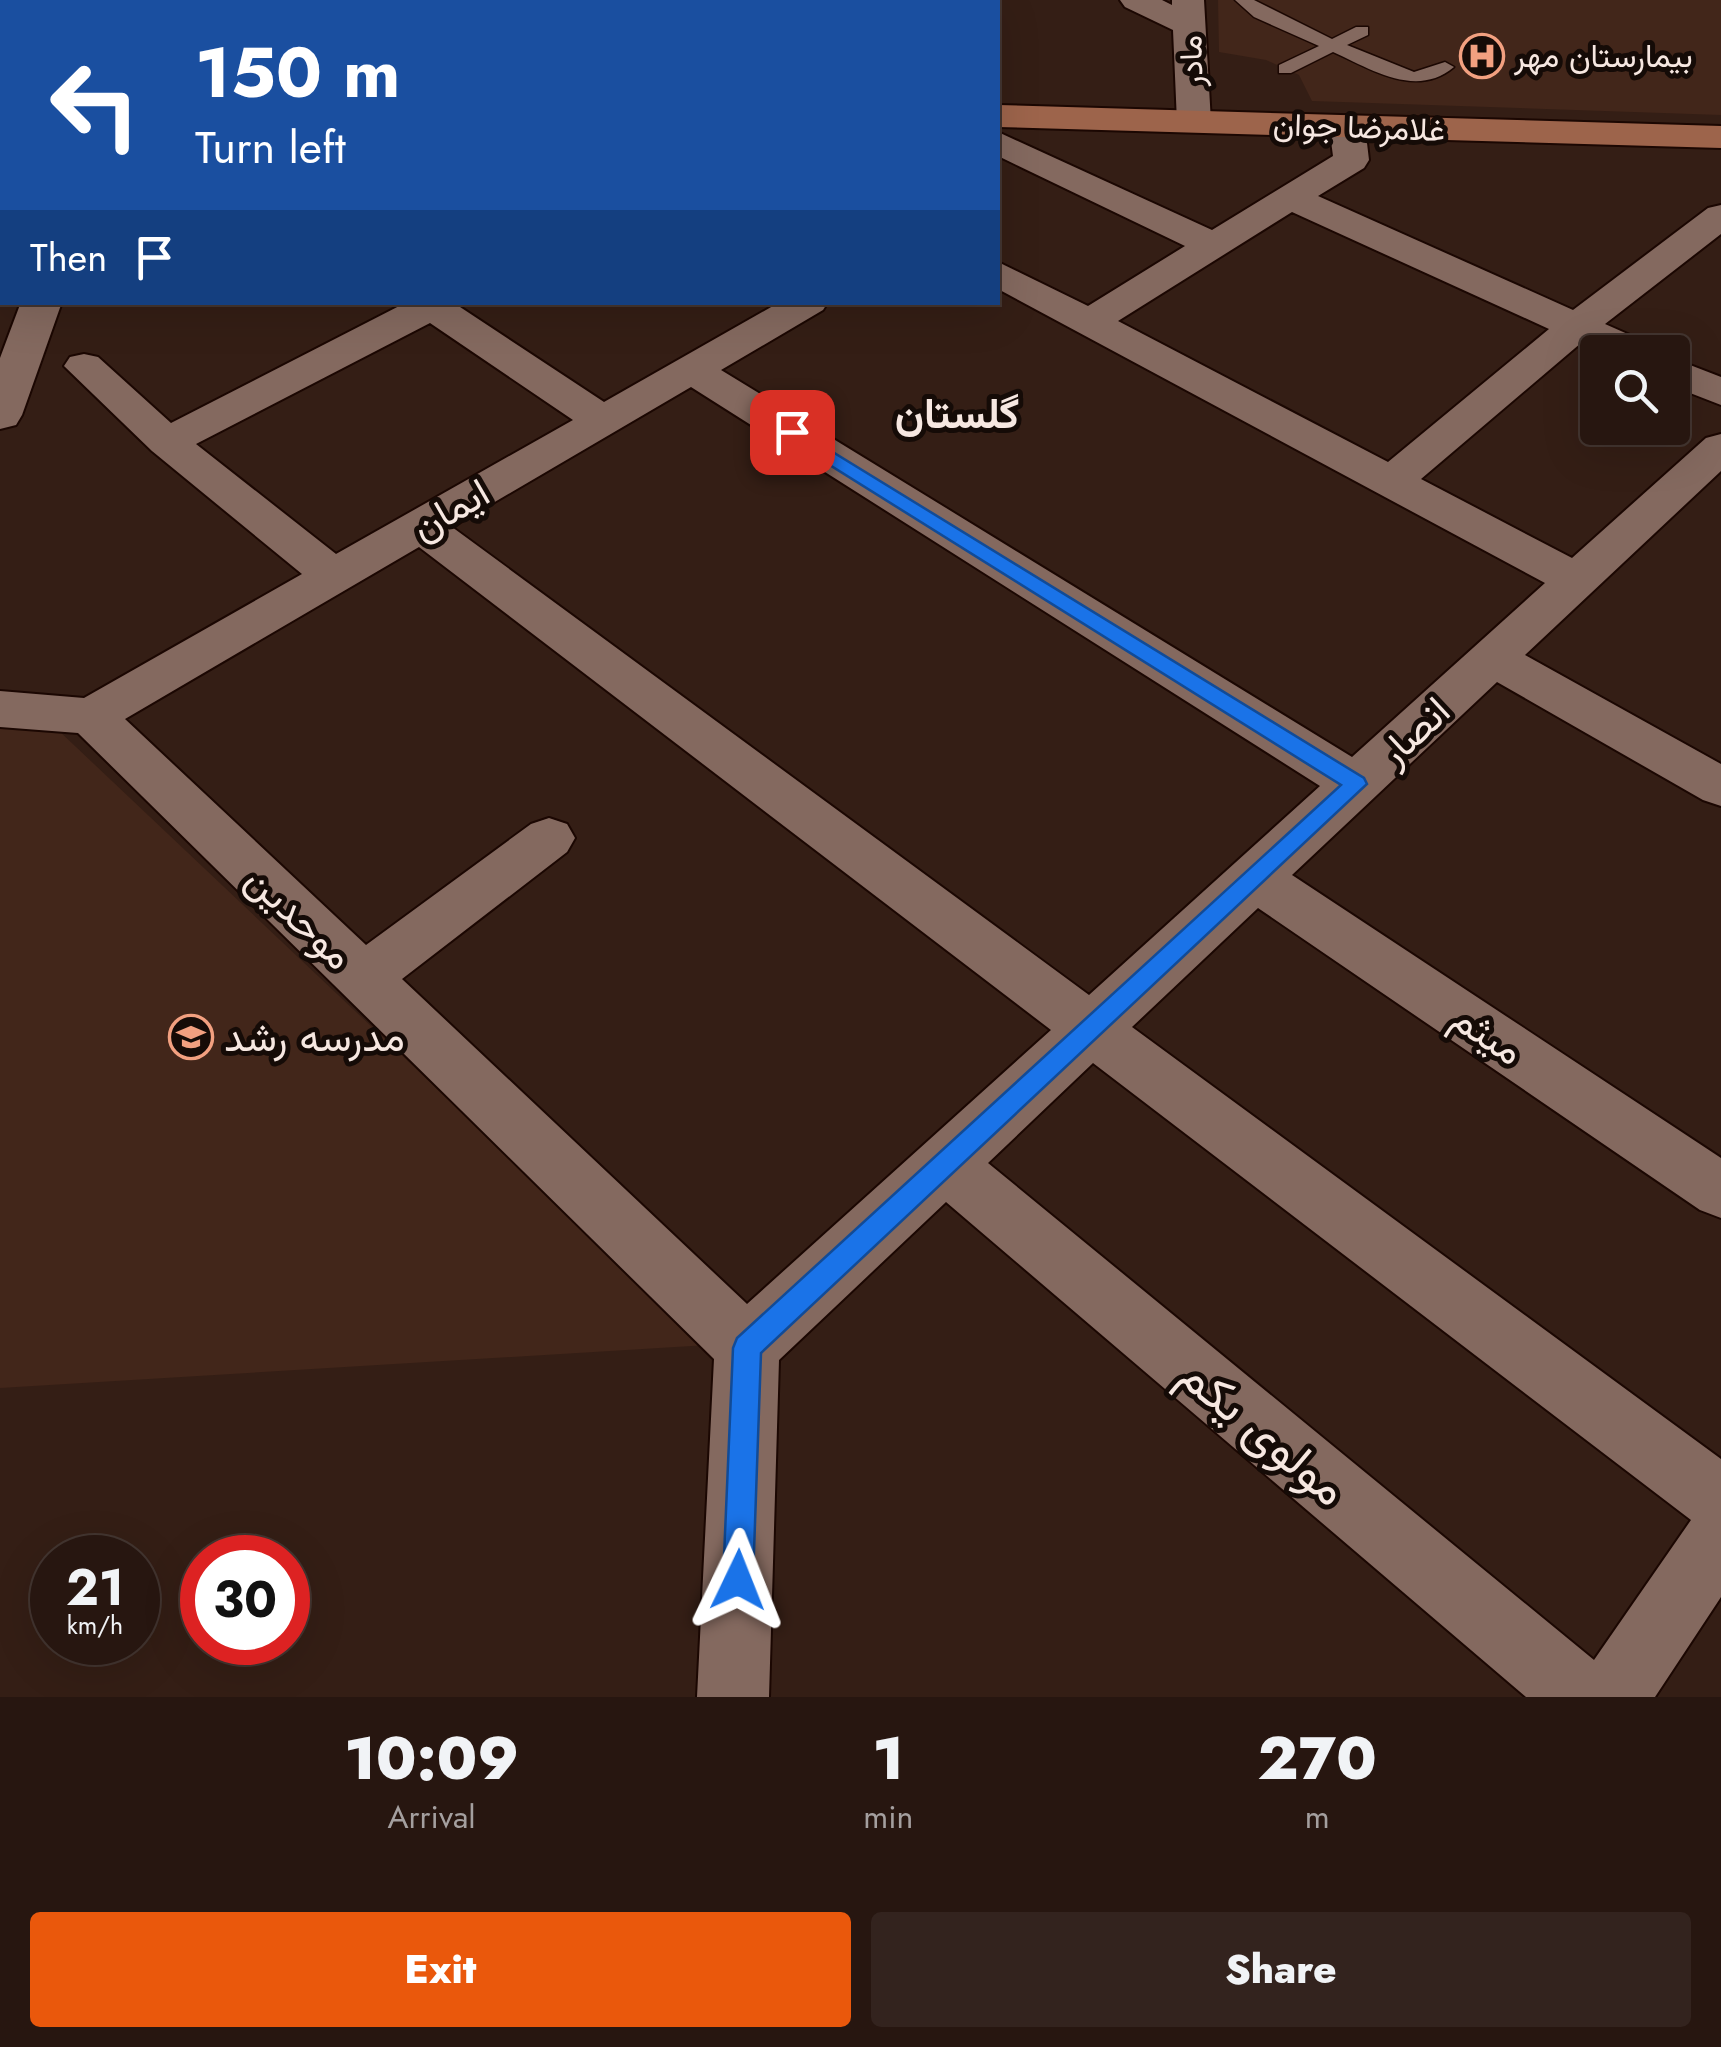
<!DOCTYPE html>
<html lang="en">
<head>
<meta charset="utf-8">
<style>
	:root { --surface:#271610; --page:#33231e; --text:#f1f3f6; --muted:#a49f9f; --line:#433530; --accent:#ea580c }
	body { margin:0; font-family:Jost,Vazirmatn,sans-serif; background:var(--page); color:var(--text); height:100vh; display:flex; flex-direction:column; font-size:38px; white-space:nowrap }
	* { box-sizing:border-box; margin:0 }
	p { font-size:32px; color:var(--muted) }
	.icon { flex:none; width:55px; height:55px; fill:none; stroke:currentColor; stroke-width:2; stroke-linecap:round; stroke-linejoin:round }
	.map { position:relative; height:1697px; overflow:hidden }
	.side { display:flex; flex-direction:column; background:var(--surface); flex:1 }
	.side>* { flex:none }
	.hud { position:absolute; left:0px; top:0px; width:1000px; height:305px; box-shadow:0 10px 40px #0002,0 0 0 2px var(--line); background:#1a4fa0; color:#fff; overflow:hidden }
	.buttons { position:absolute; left:1580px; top:335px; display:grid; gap:20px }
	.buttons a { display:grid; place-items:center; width:110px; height:110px; border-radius:10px; background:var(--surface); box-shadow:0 10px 40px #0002,0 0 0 2px var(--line); font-size:50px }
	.speed { position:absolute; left:30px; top:1535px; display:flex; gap:20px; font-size:50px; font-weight:700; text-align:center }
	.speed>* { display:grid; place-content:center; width:130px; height:130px; border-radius:50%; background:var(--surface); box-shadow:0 10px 40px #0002,0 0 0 2px var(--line); line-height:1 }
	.speed small { font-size:25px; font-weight:400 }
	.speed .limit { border:15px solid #d22; background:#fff; color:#111 }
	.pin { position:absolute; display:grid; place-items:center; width:85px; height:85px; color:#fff; margin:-42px; border-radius:20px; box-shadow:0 5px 15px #0006 }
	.me { position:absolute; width:110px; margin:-55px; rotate:2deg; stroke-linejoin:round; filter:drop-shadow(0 0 8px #0008) }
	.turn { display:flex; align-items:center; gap:35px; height:210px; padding:0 30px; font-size:45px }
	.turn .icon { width:130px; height:130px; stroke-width:2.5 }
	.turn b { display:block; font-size:70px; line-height:85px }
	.then { display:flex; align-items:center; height:95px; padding:0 30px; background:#0003; gap:20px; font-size:38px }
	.eta { display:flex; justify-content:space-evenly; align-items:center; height:170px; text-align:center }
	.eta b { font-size:60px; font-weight:800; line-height:70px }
	.action { display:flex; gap:20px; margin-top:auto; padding:20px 30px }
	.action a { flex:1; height:115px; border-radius:10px; background:var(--accent); color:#fff; font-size:40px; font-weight:800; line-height:115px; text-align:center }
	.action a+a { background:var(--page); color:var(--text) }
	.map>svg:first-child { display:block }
	.built { fill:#42261a }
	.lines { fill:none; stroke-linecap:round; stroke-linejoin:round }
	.service-casing { stroke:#1b0702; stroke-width:3 }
	.minor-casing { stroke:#1b0702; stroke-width:4 }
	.tertiary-casing { stroke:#1b0702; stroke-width:4 }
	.secondary-casing { stroke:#1b0702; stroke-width:4 }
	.service { fill:#84695f; fill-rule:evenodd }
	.minor { fill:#84695f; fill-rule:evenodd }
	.tertiary { fill:#84695f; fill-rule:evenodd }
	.secondary { fill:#9d644b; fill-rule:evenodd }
	.route { fill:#1a73e8; stroke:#114b97; stroke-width:2.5 }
	.labels { text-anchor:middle; stroke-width:10; stroke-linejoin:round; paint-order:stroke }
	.far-poi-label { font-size:32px; fill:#f6e7e1; stroke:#150b07; text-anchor:start }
	.far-street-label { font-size:32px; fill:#f6e7e1; stroke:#150b07 }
	.street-label { font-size:40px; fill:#f6e7e1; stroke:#150b07 }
	.poi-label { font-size:40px; fill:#f6e7e1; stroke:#150b07; text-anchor:start }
	.neighbourhood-label { font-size:42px; font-weight:bold; fill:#f6e7e1; stroke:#150b07 }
	.near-street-label { font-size:48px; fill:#f6e7e1; stroke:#150b07 }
</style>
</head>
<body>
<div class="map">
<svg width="1721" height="1697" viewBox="0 0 1721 1697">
	<rect width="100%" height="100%" fill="#341e15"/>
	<!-- built -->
	<path class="built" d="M1218,0H1721V115L1312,101L1299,75L1266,60L1219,52Z
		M0,728L57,729L708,1345L0,1388Z"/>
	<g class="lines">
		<defs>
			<path id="service" d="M1235,0H1254L1332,39L1356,27H1368V35L1347,45L1414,72L1445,62L1454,67C1416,99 1371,69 1333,52L1291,73H1279V65L1319,46L1254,17Z"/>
			<path id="minor" d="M413,0H448L449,2H415Z
				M775,0H810L811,2H777Z
				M1120,0H1162L1172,5V0H1204L1211,122L1206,129L1194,132L1182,129L1177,122L1173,30L1125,7Z
				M1347,115L1359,119L1365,126L1369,160L1364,168L1318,196L1573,310L1708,208L1721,205V234L1605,324L1648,343L1654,352H1602L1581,343L1421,479L1572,558L1706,438L1721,434V471L1525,655L1721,764V806L1703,800L1497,682L1292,875L1721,1158V1218L1700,1210L1258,908L1132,1027L1721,1459V1597L1655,1697H1526L946,1202L779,1360L769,1697H697L714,1359L78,733L0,727V691L84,698L302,574L152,451L64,366L70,357L84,354L98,357L171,423L407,302H459L457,305L604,402L780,302H828L823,310L721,370L1352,757L1545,583L998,289V262L1088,306L1185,246L998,156V132L1212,230L1333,156L1329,126L1335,119ZM1292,212L1549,329L1388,462L1118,321ZM430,323L573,420L336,554L196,444ZM691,387L1320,786L1089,995L452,527ZM419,547L1051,1030L747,1304L402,979L567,852L575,838L567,824L549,818L531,824L366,945L125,719ZM1093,1063L1691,1520L1594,1660L988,1163Z
				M1672,358L1721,377V405L1672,386Z"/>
			<path id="tertiary" d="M21,302H62L22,415L16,425L0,429V358Z"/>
			<path id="secondary" d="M29,0H63L64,2H31Z
				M0,14H2V34H0Z
				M0,72L2,73V98L0,97Z
				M998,105L1721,126V148L998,127Z"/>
		</defs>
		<!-- service casing -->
		<use href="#service" class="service-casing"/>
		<!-- minor casing -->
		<use href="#minor" class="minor-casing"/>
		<!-- tertiary casing -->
		<use href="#tertiary" class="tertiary-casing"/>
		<!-- secondary casing -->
		<use href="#secondary" class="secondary-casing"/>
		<!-- service -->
		<use href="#service" class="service"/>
		<!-- minor -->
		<use href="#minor" class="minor"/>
		<!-- tertiary -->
		<use href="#tertiary" class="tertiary"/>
		<!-- secondary -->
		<use href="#secondary" class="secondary"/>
	</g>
	<!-- route -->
	<path class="route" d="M792,427L1364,778L1367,784L761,1353L753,1580L749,1591L738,1596L727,1591L723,1580L733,1348L737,1338L1341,785L785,437L782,432Z"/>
	<!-- icons -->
	<defs>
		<symbol id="hospital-ring" viewBox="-11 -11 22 22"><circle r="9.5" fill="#150b07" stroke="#f2a080" stroke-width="1.5"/><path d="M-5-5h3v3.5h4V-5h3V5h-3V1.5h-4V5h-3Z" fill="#f2a080"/></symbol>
		<symbol id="school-ring" viewBox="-11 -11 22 22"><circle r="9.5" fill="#150b07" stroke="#f2a080" stroke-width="1.5"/><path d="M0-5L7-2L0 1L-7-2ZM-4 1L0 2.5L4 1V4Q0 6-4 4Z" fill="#f2a080"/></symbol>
	</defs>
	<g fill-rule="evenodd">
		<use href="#hospital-ring" x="1457" y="31" width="50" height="50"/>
		<use href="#school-ring" x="166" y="1012" width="50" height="50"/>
	</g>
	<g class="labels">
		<!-- far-poi labels -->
		<g class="far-poi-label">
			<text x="1514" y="67">بیمارستان مهر</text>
		</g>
		<!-- far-street labels -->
		<g class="far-street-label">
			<text transform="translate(1191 61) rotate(-92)" y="11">مادر</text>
			<text transform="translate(1359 127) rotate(2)" y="11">غلامرضا جوان</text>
		</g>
		<!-- street labels -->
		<g class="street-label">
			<text transform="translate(450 509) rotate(-30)" y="14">ایمان</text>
			<text transform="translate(1414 731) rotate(-43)" y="14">انصار</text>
			<text transform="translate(300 917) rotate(44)" y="14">موحدین</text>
			<text transform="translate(1488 1034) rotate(34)" y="14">میثم</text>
		</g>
		<!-- poi labels -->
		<g class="poi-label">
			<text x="224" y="1051">مدرسه رشد</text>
		</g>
		<!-- neighbourhood labels -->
		<g class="neighbourhood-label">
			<text x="957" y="428">گلستان</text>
		</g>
		<!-- near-street labels -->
		<g class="near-street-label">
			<text transform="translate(1264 1431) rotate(40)" y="17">مولوی یکم</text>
		</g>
	</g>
</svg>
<div class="buttons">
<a><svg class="icon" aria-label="search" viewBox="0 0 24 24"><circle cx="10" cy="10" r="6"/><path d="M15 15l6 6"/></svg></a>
</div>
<div class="speed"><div>21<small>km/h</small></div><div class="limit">30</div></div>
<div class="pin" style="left:792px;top:432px;background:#d93025"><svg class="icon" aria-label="arrive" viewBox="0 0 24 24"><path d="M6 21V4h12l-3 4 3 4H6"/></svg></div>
<svg class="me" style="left:738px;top:1580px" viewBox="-20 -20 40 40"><path d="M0-17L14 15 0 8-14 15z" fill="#1a73e8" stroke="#fff" stroke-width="4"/></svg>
<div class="hud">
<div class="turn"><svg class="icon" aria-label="left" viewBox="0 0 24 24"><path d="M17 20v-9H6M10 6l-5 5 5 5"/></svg><div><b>150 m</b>Turn left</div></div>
<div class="then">Then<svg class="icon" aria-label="arrive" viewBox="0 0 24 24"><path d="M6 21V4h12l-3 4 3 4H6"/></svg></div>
</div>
</div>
<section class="side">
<div class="eta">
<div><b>10:09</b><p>Arrival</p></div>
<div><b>1</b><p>min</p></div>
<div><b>270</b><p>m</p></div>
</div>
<div class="action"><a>Exit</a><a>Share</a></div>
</section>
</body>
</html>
